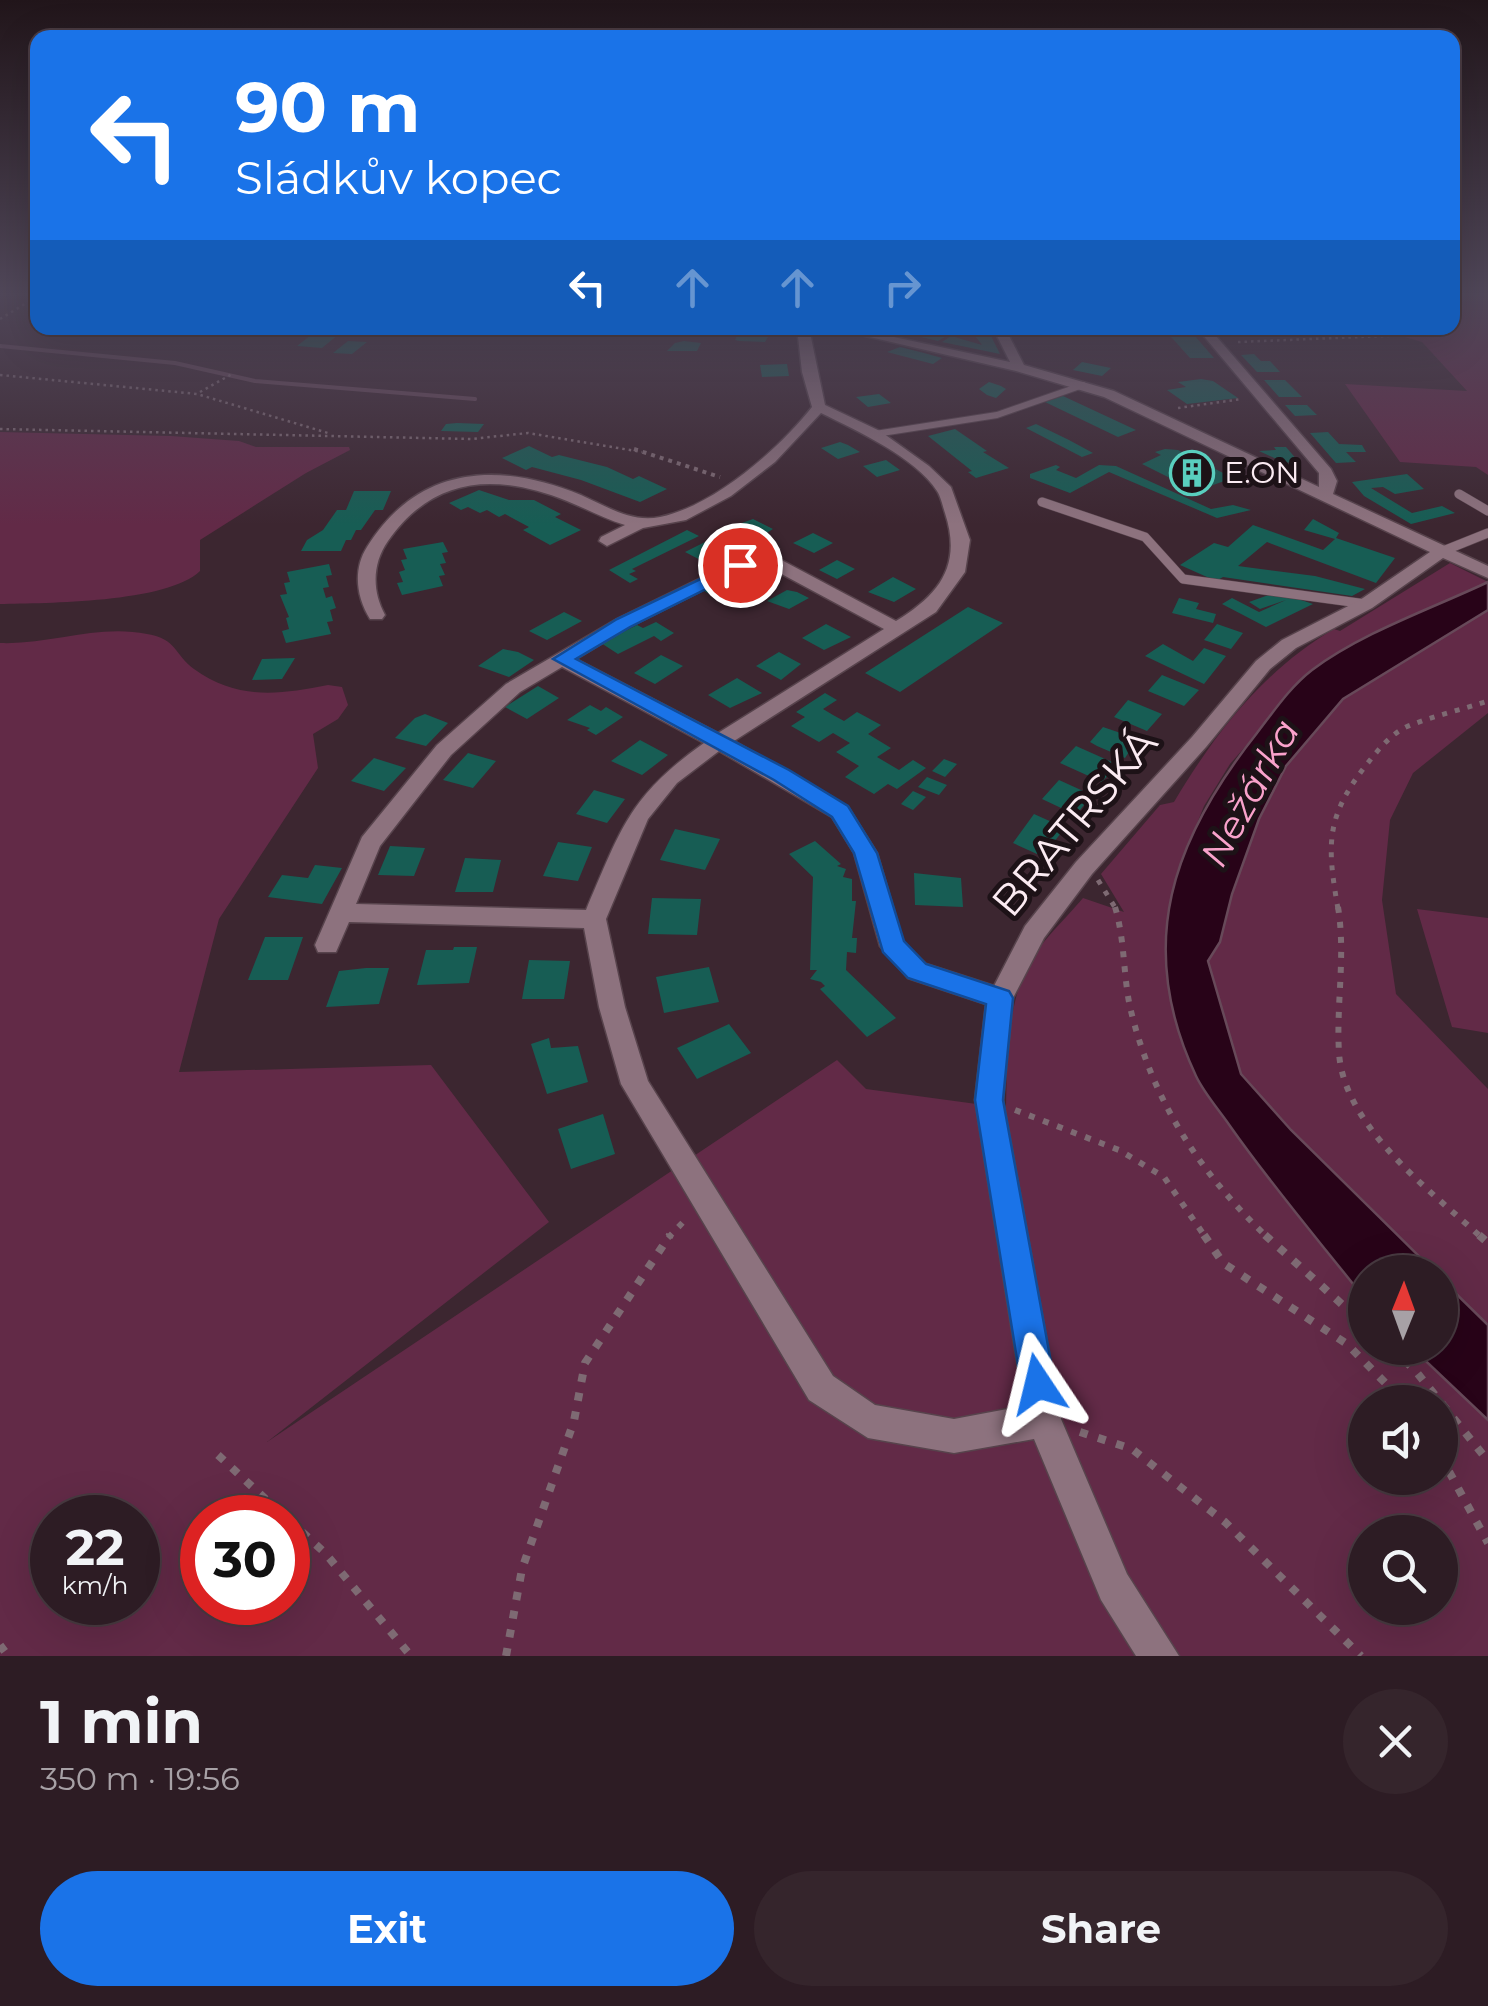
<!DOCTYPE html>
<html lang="en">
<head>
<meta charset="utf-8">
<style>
	:root { --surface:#2d1c24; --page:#35252c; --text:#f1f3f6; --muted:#a7a1a6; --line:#483a41; --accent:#1a73e8 }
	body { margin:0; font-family:Montserrat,sans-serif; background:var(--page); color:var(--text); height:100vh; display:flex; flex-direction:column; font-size:38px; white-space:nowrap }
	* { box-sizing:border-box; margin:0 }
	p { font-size:32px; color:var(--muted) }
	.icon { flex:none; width:55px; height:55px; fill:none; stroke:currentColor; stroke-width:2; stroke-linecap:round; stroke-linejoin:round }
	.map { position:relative; height:1656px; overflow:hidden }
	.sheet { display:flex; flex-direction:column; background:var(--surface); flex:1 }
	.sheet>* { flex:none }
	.hud { position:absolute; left:30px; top:30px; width:1430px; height:305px; border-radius:20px; box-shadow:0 10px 40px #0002,0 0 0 2px var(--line); background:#1a73e8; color:#fff; overflow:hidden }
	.needle { width:65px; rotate:1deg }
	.controls { position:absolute; left:1348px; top:1255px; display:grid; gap:20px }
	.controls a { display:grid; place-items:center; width:110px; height:110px; border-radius:50%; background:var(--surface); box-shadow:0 10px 40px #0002,0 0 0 2px var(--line); font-size:50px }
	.speed { position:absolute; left:30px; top:1495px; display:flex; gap:20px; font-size:50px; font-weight:700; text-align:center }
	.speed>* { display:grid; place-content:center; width:130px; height:130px; border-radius:50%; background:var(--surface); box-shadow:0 10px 40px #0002,0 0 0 2px var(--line); line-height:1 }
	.speed small { font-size:25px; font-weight:400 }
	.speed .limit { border:15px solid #d22; background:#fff; color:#111 }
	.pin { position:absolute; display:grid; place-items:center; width:85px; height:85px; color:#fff; margin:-42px; border:5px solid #fff; border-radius:50%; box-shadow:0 2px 10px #0007 }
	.me { position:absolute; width:110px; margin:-55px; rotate:350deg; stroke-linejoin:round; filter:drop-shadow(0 0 8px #0008) }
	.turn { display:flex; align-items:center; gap:35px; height:210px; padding:0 40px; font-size:45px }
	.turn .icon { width:130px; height:130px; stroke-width:2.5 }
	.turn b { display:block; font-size:70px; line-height:85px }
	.lanes { display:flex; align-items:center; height:95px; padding:0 40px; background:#0003; justify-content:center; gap:50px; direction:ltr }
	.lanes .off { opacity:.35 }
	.round { display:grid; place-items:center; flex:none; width:105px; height:105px; border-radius:52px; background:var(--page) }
	.summary { display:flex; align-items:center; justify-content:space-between; height:170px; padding:0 40px }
	h1 { font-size:60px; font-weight:700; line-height:75px }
	.primary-button { display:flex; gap:20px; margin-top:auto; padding:20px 40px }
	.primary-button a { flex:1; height:115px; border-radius:60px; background:var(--accent); color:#fff; font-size:40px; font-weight:700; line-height:115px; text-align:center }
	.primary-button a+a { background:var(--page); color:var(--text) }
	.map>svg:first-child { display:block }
	.green { fill:#622a47; fill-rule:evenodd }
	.water { fill:#280318; stroke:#674959; stroke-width:2.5 }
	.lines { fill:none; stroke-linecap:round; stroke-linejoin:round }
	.stream { stroke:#674959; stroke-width:4 }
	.building { fill:#175d54 }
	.service-far1-casing { stroke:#57434c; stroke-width:8 }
	.service-casing { stroke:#57434c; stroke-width:10 }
	.minor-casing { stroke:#57434c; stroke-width:3 }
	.path-far4 { stroke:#7e6a73; stroke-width:2.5; stroke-dasharray:2.5 4; stroke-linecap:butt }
	.path-far3 { stroke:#7e6a73; stroke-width:4; stroke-dasharray:4 5; stroke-linecap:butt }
	.path-far2 { stroke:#7e6a73; stroke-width:5; stroke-dasharray:5 8; stroke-linecap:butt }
	.path-far1 { stroke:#7e6a73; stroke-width:6; stroke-dasharray:6 9; stroke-linecap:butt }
	.path { stroke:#7e6a73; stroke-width:8; stroke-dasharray:8 11; stroke-linecap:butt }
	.service-far1 { stroke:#8d727e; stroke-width:6 }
	.service { stroke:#8d727e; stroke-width:9 }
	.minor { fill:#8d727e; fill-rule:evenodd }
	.route { fill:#1a73e8; stroke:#114b97; stroke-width:2.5 }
	.labels { text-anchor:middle; stroke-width:10; stroke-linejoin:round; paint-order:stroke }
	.far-poi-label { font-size:30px; fill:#fbebf2; stroke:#1d1217; text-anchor:start }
	.water-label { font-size:38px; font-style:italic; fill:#f9a2cb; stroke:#1d1217 }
	.near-street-label { font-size:42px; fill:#fbebf2; stroke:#1d1217 }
</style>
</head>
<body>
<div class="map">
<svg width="1488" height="1656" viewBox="0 0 1488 1656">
	<rect width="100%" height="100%" fill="#3c2630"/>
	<!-- green -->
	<path class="green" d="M1453,293H1488V475L1476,467L1400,462L1345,384L1467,391L1422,342L1373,328H1452Z
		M0,432L171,436L239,441L256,447H349L350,450L306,473L200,540V571C167,603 46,603 0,604Z
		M1450,563L1488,582L1345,650L1311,671L1230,764L1204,806L1190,841L1220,942L1232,894L1259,819L1286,766L1343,699L1488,610V713L1413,773L1390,820L1382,900L1396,994L1488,1089V1656H0V643C50,645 97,624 147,634C177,639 174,654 194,669C237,700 278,695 328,685L342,687L348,705L338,719L313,734L318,768L219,919L179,1072L431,1065L549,1222L267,1442L837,1060L866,1089L1006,1108C1007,1066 1007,1019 1022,978C1033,948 1063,922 1083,898L1124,912L1101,874L1160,805L1174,802C1215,733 1264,670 1334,629L1340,631ZM1365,1272H1440V1348H1365ZM1365,1402H1440V1478H1365ZM52,1518H138V1602H52ZM202,1518H288V1602H202ZM1365,1532H1440V1608H1365Z
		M1417,909L1488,918V1033L1452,1027Z"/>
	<!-- water -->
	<path class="water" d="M1488,582V610L1343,699L1286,766L1259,819L1232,894L1220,942L1208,961L1241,1074L1291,1130L1435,1272H1365V1299C1320,1242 1272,1186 1230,1126C1219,1110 1204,1093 1196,1076C1134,944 1173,839 1257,733C1274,711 1290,687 1312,670C1363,632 1431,609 1488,582Z
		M1440,1278L1488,1325V1420L1412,1348H1440Z"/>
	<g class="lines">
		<!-- stream -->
		<path class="stream" d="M0,346L175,363L255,381L475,399"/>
	</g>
	<!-- building -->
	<path class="building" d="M320,328L345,329L322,348L297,346Z
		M918,328H919L948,335L938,341L909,334Z
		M969,328H987L1000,354L942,342L951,336L982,345Z
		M1163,328H1188L1214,358H1190Z
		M1375,329L1382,335L1302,336L1296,330Z
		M740,331L756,332L769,335L765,342L739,341L735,340Z
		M348,341L367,342L352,354L333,353Z
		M684,341L701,343L697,351H667L675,343Z
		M900,347L924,353L942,358L933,364L887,352Z
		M1254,354L1261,361H1270L1280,372H1257L1241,355Z
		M1082,362L1111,368L1102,376L1073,370Z
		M787,364L789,376L762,377L760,365Z
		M1201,379L1213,381L1238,398L1187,404L1167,390L1186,387L1178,382Z
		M1264,380H1285L1302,397H1279Z
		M989,382L1001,386L1006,389L996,398L987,395L979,389Z
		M879,394L891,403L868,407L856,397Z
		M1063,396L1136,430L1118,437L1045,402Z
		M1285,405H1307L1317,415L1295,416Z
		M457,423L484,424L478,432L441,431L446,424Z
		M1036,424L1069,440L1093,453L1082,457L1026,428Z
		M955,429L987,451L983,452L1009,468L976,478L968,472L972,471L928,436Z
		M1328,432L1339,444L1362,445L1366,452H1346L1356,462L1336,463L1310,433Z
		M840,442L848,445L860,452L838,459L821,448Z
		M529,446L552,457L559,455L607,467L633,479L639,476L667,489L640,502L581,480L532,467L526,470L502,458Z
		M1274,447H1286L1298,461L1285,463L1259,451L1276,450Z
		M1165,449L1178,450L1233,478L1196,491L1142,464L1161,455L1155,452Z
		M886,460L900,470L877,477L863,466Z
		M1056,465L1060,467L1056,470L1076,478L1099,465L1116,466L1211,509L1233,505L1251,510L1217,518L1109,472L1070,493L1030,478V474Z
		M1407,474L1424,489L1395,494L1383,487L1371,488L1412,513L1442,506L1455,513L1411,524L1364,496L1352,482Z
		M479,490L509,500H534L561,514L555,517L581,530L550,545L523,530L529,527L505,514L499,517L487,510L480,513L468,507L461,510L449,503Z
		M354,491H391L383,510H375L361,530H356L351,540H346L341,551H301L307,540L323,530L337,510H346Z
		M753,519L773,529L750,543L727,532L732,530L728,528Z
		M1313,519L1339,533L1336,538L1395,558L1376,583L1267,542L1238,566L1315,576L1365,589L1352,596L1223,577L1216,581L1180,565L1214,543L1228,547L1253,525L1323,550L1335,539L1304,530Z
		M687,530L699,536L632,569L636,571L629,574L638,579L630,583L609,570Z
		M813,533L833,543L814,553L793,543Z
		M707,541L711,543L732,554L708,564L685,552Z
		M443,542L448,552L442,553L446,563L440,564L445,575L439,576L443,586L402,595L397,583L403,582L399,572L405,570L401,560L407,559L403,549Z
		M837,560L855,569L837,579L819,570Z
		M329,564L332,575L326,576L329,587L323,588L326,598L332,596L336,608L330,610L333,621L327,622L331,634L286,643L282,631L289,629L286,618L289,617L280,595L287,594L284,583L290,582L287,572Z
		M893,577L916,589L894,602L868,592Z
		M730,578L749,588L722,601L704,591Z
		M787,590L797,592L809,598L789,609L767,601Z
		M1277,592L1313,604L1266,627L1222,604L1232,598L1259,612L1286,600L1260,609L1249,602Z
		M1179,598L1199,603L1196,609L1216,614L1213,623L1172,613Z
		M968,607L1003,623L900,692L865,673Z
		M564,612L582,621L547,640L529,631Z
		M656,622L674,633L661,641L654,636L618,654L601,643L637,625L643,628Z
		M826,624L851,637L824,650L802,638Z
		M1217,624L1243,633L1231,649L1204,640Z
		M1163,644L1193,661L1204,648L1226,656L1204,684L1145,656Z
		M503,649L518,652L534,660L509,677L478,666Z
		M779,652L801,664L781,680L756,666Z
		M661,655L683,666L655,684L634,673Z
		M295,658L282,679L252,680L262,659Z
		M1162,675L1199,690L1184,706L1148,691Z
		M737,678L762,693L730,708L708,695Z
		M538,686L559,698L527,719L505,707Z
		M825,693L837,700L823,709L833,715L844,721L857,712L881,725L868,734L891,748L877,757L899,770L913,760L926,768L897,789L888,784L874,794L845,777L859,766L836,752L850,743L833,733L819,742L791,726L805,717L796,712Z
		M1128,700L1162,714L1147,731L1114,717Z
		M590,705L601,711L606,707L623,717L596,735L587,730L590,728L567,720Z
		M425,714L448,723L426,746L395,738L415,718Z
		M1103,727L1147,742L1149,747L1139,752L1131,749L1125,758L1097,746L1090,742Z
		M640,740L668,755L642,775L611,761Z
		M1076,746L1112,762L1109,764L1115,767L1102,782L1060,763Z
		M468,753L496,761L473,788L443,780Z
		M374,758L406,768L384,791L351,781Z
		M944,759L957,764L945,777L932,771Z
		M927,777L947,785L939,795L918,787Z
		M1059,780L1092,795L1076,815L1042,799Z
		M594,790L625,799L607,823L576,814Z
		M913,791L926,797L913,810L901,804Z
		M1034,814L1065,828L1050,847L1045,845L1037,854L1013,843Z
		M675,829L720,839L705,870L660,860Z
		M815,841L841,864L837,866L846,869L843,877L852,879V901H856L852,938H857L856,953L847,952L846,970L896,1018L867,1037L820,989L825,986L821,982L810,979L817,970H810L813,877L789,854Z
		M558,842L592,847L578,881L543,876Z
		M390,846L425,848L414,876L378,875Z
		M465,858L501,860L493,892H455Z
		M315,865L342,868L322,904L268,897L282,875L308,878Z
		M914,873L961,878L963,907L915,905Z
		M652,898L701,899L697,935L648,934Z
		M265,937H303L288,980H248Z
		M454,947H477L469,983L417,985L426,950H453Z
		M529,960L570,961L564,999H522Z
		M709,967L719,1002L664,1013L656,977Z
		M366,968H389L379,1004L326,1007L339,971Z
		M729,1024L751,1053L697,1079L677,1048Z
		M549,1038L551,1048L578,1046L588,1082L547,1094L531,1044Z
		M603,1114L615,1154L571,1169L558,1129Z"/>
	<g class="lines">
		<defs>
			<path id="service-far1" d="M875,434L997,415L1083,385"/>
			<path id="service" d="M1459,494L1488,511
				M1042,502L1145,537L1183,579L1366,604
				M1443,551L1488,533"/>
			<path id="minor" d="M797,328H809L825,405L880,431L929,466L951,487L970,540L965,572L936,612L734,741L848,807L877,853L903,942L926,964L994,986L1025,926L1076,862L1192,737L1256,661L1282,640L1360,600L1430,552L1104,397L1016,371L831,328H852L1010,362L993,328H1005L1024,365L1114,391L1319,487V473L1197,328H1209L1331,469L1337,481L1333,494L1488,566V578L1443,558L1372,608L1296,648L1270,669L1206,747L1092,874L1044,938L1013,998L1003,1100L1061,1419L1127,1574L1179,1656H1136L1101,1600L1034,1439L954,1453L868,1438L809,1400L621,1084L599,1007L584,928L349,922L336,952H318L315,945L362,837L437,745L506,684L617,619L771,544L779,549L772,555L896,621C940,594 962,565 945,513C943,507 941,497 937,491C916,458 856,430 821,413L775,462L731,496L686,520L643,528L607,546L599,541L601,537L625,525C605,519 587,509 567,501C497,473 434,475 388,541C372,564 372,591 385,615L382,619H370C356,597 353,569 367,547C418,465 498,461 581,495C606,506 631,523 660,517C714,506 779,449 812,407L802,372ZM759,562L884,629L718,733L576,659L629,627ZM562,667L704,743C629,796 621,829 586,910L356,904L380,846L451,755L520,692ZM719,751L832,817L854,853L880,946L908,978L986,1004L975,1100L1024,1406L954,1419L875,1405L833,1376L648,1081L625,1007L606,919L648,819L677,783Z"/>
		</defs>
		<!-- service-far1 casing -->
		<use href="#service-far1" class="service-far1-casing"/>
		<!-- service casing -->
		<use href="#service" class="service-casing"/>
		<!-- minor casing -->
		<use href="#minor" class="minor-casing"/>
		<!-- path-far4 -->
		<path class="path-far4" d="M0,319L38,296
			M767,328L788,329
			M1238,342L1434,334
			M0,375L197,394L328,433
			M200,392L232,374
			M1178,408L1242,399
			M0,429L471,439L528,433L642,452"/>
		<!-- path-far3 -->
		<path class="path-far3" d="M634,449L720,477"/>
		<!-- path-far2 -->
		<path class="path-far2" d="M1098,880L1116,909
			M1338,909C1327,845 1325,817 1367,764C1378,750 1390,735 1406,727C1432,716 1461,710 1488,701"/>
		<!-- path-far1 -->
		<path class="path-far1" d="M1115,907C1125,940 1123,974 1130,1007C1152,1100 1199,1172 1268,1238
			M1338,907C1346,956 1336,1003 1339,1053C1344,1127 1431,1191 1482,1238
			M1015,1110L1119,1150L1164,1177L1206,1238
			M668,1238L687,1218"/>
		<!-- path -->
		<path class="path" d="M1204,1235L1223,1263L1347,1344L1404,1402
			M1265,1235L1365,1325
			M1479,1235L1488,1243
			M1390,1348L1414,1369L1488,1461
			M1080,1432L1132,1449L1225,1522L1361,1656
			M218,1455L286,1518
			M1440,1455L1488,1543
			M288,1519L325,1553L411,1656
			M0,1645L8,1656
			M506,1656L522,1569L574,1421L585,1363L670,1235"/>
		<!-- service-far1 -->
		<use href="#service-far1" class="service-far1"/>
		<!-- service -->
		<use href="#service" class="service"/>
		<!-- minor -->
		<use href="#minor" class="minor"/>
	</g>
	<!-- sky -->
	<linearGradient id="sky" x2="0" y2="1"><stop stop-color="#21151a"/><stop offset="0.56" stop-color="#504759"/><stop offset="1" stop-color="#504759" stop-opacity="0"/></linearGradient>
	<rect width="1488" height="525" fill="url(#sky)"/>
	<!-- route -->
	<path class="route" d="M740,560L749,565L746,569L630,627L576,659L789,770L848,806L877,853L904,941L926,964L1009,991L1013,998L1003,1100L1055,1384L1050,1396L1038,1401L1026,1396L1021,1384L975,1100L986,1004L908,978L883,952L854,853L832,817L774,780L553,659L617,619Z"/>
	<!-- icons -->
	<defs>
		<symbol id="building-ring" viewBox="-11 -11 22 22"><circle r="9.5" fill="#1d1217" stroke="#59cebe" stroke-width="1.5"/><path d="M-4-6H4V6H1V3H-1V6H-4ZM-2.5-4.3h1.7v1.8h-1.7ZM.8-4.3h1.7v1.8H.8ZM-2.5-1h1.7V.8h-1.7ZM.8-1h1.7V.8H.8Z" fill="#59cebe"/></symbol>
	</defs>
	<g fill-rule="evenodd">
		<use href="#building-ring" x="1167" y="448" width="50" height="50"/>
	</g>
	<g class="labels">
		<!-- far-poi labels -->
		<g class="far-poi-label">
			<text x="1224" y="483">E.ON</text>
		</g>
		<!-- water labels -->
		<g class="water-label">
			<text transform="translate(1250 793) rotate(-61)" y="13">Nežárka</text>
		</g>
		<!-- near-street labels -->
		<g class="near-street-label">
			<text transform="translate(1074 822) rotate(-50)" y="15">BRATRSKÁ</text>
		</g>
	</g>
</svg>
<div class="controls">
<a><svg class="needle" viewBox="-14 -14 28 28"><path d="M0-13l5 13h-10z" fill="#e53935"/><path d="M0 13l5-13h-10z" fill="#a7a1a6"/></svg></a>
<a><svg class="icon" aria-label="sound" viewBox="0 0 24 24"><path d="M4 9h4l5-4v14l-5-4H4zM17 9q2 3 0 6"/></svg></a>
<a><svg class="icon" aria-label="search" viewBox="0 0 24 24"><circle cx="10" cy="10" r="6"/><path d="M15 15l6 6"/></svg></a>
</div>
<div class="speed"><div>22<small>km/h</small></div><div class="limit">30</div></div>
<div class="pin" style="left:740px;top:565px;background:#d93025"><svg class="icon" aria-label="arrive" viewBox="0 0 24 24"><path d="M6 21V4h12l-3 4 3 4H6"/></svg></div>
<svg class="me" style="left:1038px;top:1384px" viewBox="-20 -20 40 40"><path d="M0-17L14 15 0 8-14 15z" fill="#1a73e8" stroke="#fff" stroke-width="4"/></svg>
<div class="hud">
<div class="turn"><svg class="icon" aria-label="left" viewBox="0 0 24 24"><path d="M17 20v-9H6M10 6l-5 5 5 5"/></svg><div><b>90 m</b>Sládkův kopec</div></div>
<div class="lanes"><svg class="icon" aria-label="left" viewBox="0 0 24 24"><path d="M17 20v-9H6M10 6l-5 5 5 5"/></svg><svg class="icon off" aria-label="ahead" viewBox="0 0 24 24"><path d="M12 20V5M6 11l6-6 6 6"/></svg><svg class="icon off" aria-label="ahead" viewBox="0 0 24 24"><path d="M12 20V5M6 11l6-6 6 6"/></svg><svg class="icon off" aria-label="right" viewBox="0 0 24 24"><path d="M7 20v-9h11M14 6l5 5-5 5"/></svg></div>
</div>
</div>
<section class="sheet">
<div class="summary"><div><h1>1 min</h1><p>350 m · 19:56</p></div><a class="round"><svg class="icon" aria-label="close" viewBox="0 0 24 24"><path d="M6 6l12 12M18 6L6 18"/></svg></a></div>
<div class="primary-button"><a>Exit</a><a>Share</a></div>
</section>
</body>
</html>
